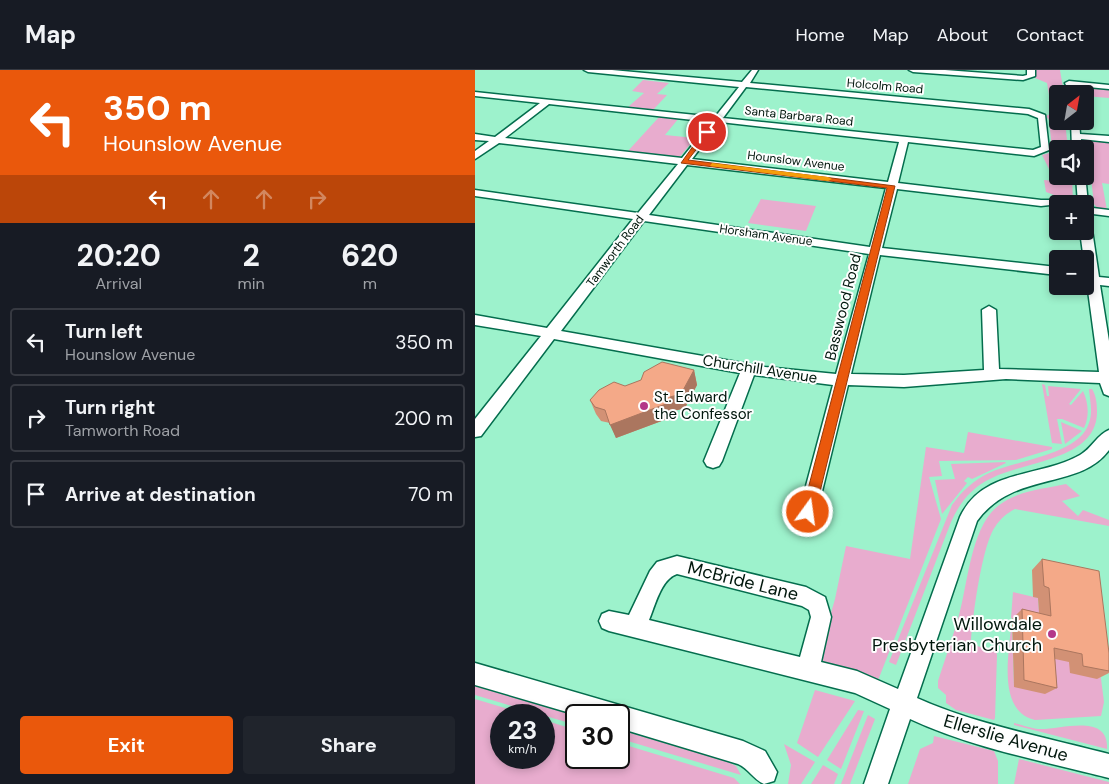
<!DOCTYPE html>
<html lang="en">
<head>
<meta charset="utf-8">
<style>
	:root { --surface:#171b24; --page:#20242c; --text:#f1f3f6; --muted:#9ea1a6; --line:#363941; --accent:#ea580c }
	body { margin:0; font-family:"DM Sans",sans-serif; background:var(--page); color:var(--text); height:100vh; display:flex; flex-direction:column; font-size:19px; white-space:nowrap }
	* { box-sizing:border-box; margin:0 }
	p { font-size:16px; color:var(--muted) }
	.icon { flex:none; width:28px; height:28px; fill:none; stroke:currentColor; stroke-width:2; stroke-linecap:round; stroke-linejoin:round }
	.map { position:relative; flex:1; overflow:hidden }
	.drawer { display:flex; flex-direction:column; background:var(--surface); width:475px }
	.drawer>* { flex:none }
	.top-card { background:#ea580c; color:#fff; overflow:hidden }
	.needle { width:32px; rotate:31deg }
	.tools { position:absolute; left:574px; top:15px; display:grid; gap:10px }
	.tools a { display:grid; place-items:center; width:45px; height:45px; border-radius:5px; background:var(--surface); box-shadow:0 2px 8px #0003; font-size:25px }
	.speed { position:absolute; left:15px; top:634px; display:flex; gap:10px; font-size:25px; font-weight:700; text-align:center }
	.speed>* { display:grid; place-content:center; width:65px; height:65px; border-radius:50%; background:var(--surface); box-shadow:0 2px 8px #0003; line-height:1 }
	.speed small { font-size:12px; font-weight:400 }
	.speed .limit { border:2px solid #111; border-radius:8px; background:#fff; color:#111 }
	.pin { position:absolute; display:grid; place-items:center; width:42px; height:42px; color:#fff; margin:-21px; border:2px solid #fff; border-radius:50%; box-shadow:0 1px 5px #0007 }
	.me { position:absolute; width:55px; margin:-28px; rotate:14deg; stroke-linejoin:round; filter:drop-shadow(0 0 4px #0008) }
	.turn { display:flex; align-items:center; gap:18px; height:105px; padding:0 20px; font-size:22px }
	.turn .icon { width:65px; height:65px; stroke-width:2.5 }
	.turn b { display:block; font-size:35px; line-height:42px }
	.lanes { display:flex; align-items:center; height:48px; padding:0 20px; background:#0003; justify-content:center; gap:25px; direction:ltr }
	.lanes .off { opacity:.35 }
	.eta { display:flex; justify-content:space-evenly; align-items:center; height:85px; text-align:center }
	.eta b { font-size:30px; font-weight:700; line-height:35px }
	.cta { display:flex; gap:10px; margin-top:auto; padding:10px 20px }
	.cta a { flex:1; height:58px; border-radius:5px; background:var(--accent); color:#fff; font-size:20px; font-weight:700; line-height:58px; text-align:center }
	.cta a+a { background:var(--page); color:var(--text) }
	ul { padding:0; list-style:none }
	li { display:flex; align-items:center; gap:15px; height:68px; margin:0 10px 8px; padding:0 10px; border:2px solid var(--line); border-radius:5px }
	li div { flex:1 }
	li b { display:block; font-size:19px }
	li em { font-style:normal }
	header { display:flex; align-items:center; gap:30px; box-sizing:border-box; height:70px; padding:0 25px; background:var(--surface); border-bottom:1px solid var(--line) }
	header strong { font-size:24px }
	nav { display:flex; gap:28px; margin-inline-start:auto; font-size:18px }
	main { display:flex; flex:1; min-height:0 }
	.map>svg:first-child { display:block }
	.green { fill:#e8acce }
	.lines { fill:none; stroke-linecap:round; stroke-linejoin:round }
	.minor-casing { stroke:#046d4d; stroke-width:3 }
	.minor { fill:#fff; fill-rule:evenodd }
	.wall { fill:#d29175 }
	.shaded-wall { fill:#ab765f }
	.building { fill:#f4a988; stroke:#ab765f }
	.route { fill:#ea580c; stroke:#983908 }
	.slow { fill:#f59e0b }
	.poi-dot { fill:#b33889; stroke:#fefefe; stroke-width:2 }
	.labels { text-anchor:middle; stroke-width:4; stroke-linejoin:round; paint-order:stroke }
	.far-street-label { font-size:12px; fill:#00160c; stroke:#fefefe }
	.street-label { font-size:15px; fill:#00160c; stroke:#fefefe }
	.poi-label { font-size:15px; fill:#00160c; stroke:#fefefe; text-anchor:start }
	.near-street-label { font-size:18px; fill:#00160c; stroke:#fefefe }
	.near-poi-label { font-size:18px; fill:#00160c; stroke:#fefefe; text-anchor:end }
</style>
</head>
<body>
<header>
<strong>Map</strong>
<nav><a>Home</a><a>Map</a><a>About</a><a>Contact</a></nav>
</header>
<main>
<section class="drawer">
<div class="top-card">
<div class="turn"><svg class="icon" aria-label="left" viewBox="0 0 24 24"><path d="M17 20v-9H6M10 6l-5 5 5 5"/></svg><div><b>350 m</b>Hounslow Avenue</div></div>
<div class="lanes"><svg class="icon" aria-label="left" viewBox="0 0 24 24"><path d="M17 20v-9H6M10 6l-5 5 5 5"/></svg><svg class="icon off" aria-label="ahead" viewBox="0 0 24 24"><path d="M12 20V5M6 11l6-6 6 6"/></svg><svg class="icon off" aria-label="ahead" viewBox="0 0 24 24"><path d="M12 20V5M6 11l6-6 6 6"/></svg><svg class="icon off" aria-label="right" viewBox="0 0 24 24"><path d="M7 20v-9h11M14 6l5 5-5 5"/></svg></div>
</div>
<div class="eta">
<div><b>20:20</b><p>Arrival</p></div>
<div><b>2</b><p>min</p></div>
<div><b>620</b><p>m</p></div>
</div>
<ul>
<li><svg class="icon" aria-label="left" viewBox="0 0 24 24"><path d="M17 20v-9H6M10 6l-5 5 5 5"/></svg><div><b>Turn left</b><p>Hounslow Avenue</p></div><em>350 m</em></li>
<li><svg class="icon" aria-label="right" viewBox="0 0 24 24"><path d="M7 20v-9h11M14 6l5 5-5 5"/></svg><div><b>Turn right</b><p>Tamworth Road</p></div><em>200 m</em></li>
<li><svg class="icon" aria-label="arrive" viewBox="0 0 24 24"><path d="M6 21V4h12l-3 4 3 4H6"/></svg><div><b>Arrive at destination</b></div><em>70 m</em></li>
</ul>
<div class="cta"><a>Exit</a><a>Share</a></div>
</section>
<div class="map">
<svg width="634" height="714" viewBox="0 0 634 714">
	<rect width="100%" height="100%" fill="#9df2cc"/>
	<!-- green -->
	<path class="green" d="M560,0H585L589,24H582V27L574,25L572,13L560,8Z
		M168,10L194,13L182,24L192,25L178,40L153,37L169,23L157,21Z
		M606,15L634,18V28L610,26Z
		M582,34V51H590L593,79H582V106H597L598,132L571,122L569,110L580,111L567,85L574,83L577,79L574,50L571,46L579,42Z
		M185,46L204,48L190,65L220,68L204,88L152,82Z
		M617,70L634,72V114L627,113L632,140L623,139L619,134L612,74Z
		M286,129L341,136L331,161L273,153Z
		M567,314L570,315L572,326H574L573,316L606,319L594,334L596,335L608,321C613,332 615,345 609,358L587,349H582L587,374L577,373Z
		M614,319H617C621,325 622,334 622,341C623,390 550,391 517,408C497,417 485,432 476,452L421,595L414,592L477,435C487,421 499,410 514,403C542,390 604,385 614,353C618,342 615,331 614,319Z
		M586,352L607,361L590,374Z
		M493,362L577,377V379L541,390L464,391L467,406L454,407L466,449L402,613L342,592L360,529L371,476L435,489L451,377L489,383Z
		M530,392L531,393L497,409L493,407L489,411L492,413L467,444L460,410L480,409L476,394Z
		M591,414L605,426L587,431L603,446L608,440L634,450V456L540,439C532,443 525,449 520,457C507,475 497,550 496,574L521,582L522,585L520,648L519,650L481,640L471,633V625L463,618V611C470,589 478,567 484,545C493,513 496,457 523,436C541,421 568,419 591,414Z
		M538,522L563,528L565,555L536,548Z
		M536,557H537L539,617L568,586L622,578L629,632L626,646L560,650C522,641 534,585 536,557Z
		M0,616L101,646V655L0,625Z
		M340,620L380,631L343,687L322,673Z
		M0,629L53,645H26V688H69V650L101,660V688H144V673L259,708L265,714H0Z
		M383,640L389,641L366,699L352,690Z
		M393,645L400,649L375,714H366Z
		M539,653C548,655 557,659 566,659C588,659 634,643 632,679L539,655Z
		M149,661L253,692L261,696L266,705L146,669Z
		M459,666L519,681L523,691V714H433L445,679L458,673Z
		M309,674L340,692L326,714H313L316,695Z
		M544,689L634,712V714H539Z
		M348,695L363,704L359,714H336Z"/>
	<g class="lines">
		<defs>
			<path id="minor" d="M109,0H137L267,12L277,0H283L275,13L554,39L570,45L574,80L559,86L433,72L423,113L566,130H584V134L566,136L422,119L407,178L582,197V205L405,185L376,304L429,305L509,300L507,240L514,236L521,240L524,299L624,302L605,161H610V150L616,153L624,207L634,208V216L625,215L634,271V326L629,324L625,313L531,309L429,317L373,315L342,442L339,448L333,450L327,448L324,442L358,315L279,305L247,391L244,396L238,398L232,396L229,391L265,303L79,269L6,366L0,367V349L66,266L0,255V245L72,258L158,149L0,126V120L163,143L203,94L24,73L0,89V81L14,71L0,70V64L20,67L65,33L0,26V22L240,47L264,17L113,2ZM271,17L553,44L563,48L566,77L558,80L248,48ZM74,34L236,52L207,88L30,68ZM245,52L424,72L413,112L217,89ZM212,95L411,118L395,177L174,145ZM169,151L394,184L361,304L290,297L86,261Z
				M434,0H470L548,6L552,5V0H560V6L548,10L438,2Z
				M594,11L634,15V19L591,15L590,13Z
				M596,51H604L605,64L634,66V72L606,69L607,79H597Z
				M610,104L613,134L610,137L634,140V146L610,143V134H603L601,106H610Z
				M634,360V380C604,421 539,400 502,451L442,628C502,655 570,667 634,684V708C568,691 497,678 435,649L413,714H389L415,639L380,623L134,561L127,558L124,551L127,544L134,541L154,545L175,501L182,492L202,486L331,517L350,527L356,547L346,592L382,601L423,619L485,447C508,398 565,408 605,385C616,379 623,364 634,360ZM202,504L327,536L334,540L336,547L325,587L174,550C180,536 186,509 202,504Z
				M0,593L268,671L290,681L302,702L299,711L289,714C278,709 274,699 263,694L144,658V645H102L0,615Z"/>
		</defs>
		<!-- minor casing -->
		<use href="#minor" class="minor-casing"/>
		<!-- minor -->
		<use href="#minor" class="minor"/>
	</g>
	<!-- wall -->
	<path class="wall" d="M219,300L222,315L210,338L199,341L200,346L141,368L135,353L126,351L121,344L115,330Z
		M567,489L634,583V603L622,609L595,603L594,592L580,589L582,618L570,624L539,617L537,549L547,539L564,543L563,528L558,527L557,500Z"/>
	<!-- shaded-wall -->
	<path class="shaded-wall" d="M219,300L222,315L210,338L199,341L200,346L141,368L135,355L195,327Z"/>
	<!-- building -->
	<path class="building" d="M187,292L219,300L206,324L195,327L196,332L135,355L130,340L120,337L115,330L124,320L139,312L150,316L166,310L169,302Z
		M567,489L624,501L634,583V601L608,596L607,584L579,578L582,618L549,610L547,539L576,546L574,518L569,516Z"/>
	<!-- route -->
	<path class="route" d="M229,61L235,62L213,90L420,116L340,442L338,446L333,447L329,446L327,442L412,118L206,93Z"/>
	<!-- slow -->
	<path class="slow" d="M237,93L353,107L357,109L353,111L235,96Z"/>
	<!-- markers -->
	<g class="poi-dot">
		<circle cx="169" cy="336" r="5"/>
		<circle cx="577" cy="564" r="5"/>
	</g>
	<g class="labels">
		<!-- far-street labels -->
		<g class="far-street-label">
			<text transform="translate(410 16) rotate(5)" y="4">Holcolm Road</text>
			<text transform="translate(324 46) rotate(6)" y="4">Santa Barbara Road</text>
			<text transform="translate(321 91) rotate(7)" y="4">Hounslow Avenue</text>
			<text transform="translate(291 165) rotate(8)" y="4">Horsham Avenue</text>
			<text transform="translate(140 181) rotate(-53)" y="4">Tamworth Road</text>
		</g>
		<!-- street labels -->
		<g class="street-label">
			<text transform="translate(368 237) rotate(-76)" y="5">Basswood Road</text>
			<text transform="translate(285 299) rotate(9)" y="5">Churchill Avenue</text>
		</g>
		<!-- poi labels -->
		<g class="poi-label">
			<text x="179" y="332">St. Edward<tspan x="179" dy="17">the Confessor</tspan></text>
		</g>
		<!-- near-street labels -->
		<g class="near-street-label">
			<text transform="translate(268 511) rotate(14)" y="6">McBride Lane</text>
			<text transform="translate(531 668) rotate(16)" y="6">Ellerslie Avenue</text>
		</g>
		<!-- near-poi labels -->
		<g class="near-poi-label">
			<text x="567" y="560">Willowdale<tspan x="567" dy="21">Presbyterian Church</tspan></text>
		</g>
	</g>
</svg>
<div class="tools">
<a><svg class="needle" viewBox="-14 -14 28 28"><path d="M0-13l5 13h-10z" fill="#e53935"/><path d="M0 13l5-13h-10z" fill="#9ea1a6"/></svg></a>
<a><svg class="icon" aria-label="sound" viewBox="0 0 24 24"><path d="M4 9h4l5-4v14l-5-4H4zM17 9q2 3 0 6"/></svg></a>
<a>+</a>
<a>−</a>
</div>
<div class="speed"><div>23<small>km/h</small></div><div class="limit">30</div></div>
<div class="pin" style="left:232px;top:62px;background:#d93025"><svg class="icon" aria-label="arrive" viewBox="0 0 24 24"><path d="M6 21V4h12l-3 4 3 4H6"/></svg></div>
<svg class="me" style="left:333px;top:442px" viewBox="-20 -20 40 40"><circle r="17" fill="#ea580c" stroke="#fff" stroke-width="3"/><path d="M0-11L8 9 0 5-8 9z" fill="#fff"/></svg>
</div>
</main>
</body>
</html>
